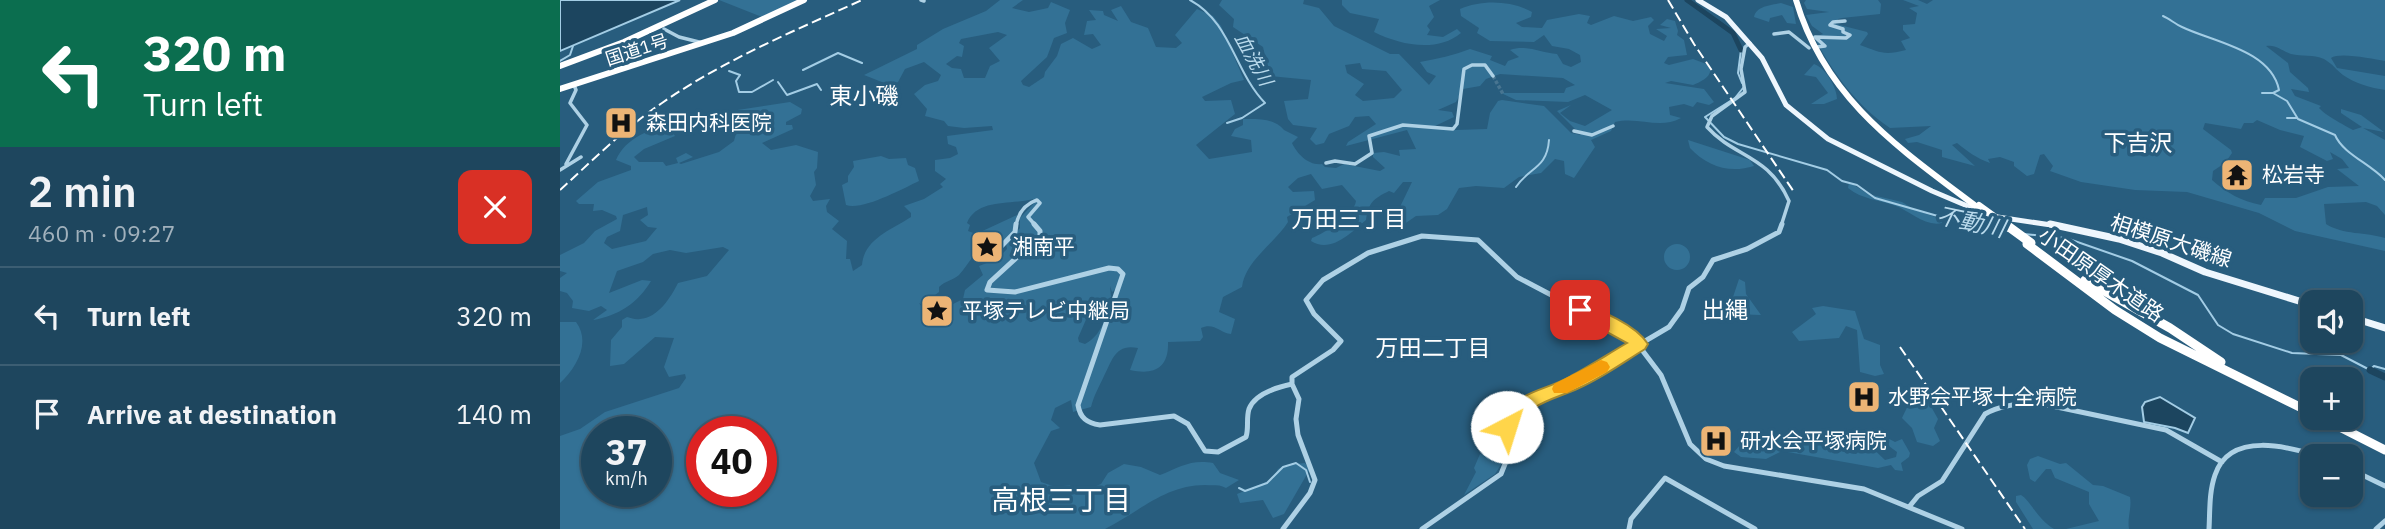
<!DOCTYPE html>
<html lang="en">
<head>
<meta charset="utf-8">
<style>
	:root { --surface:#1e465e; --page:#2b5067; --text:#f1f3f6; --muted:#a1b1bc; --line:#3c5e73 }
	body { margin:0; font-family:"IBM Plex Sans","Noto Sans JP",sans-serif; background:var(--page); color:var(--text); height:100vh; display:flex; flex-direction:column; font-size:26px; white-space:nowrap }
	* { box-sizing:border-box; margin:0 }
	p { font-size:23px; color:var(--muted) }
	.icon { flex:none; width:38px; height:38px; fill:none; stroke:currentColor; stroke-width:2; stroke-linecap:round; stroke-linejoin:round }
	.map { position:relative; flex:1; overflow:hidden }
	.panel { display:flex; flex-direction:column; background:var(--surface); width:560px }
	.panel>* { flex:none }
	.banner { background:#0b6e4f; color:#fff; overflow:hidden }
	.controls { position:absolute; left:1740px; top:290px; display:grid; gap:14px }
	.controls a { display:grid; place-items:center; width:63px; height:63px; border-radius:14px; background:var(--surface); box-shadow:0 2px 5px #0004,0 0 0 2px var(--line); font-size:35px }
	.speed { position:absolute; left:21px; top:416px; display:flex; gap:14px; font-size:35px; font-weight:700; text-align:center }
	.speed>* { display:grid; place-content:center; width:91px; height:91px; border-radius:50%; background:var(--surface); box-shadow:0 2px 5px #0004,0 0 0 2px var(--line); line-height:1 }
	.speed small { font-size:18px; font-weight:400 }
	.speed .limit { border:10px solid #d22; background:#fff; color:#111 }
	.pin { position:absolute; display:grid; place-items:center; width:60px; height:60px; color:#fff; margin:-30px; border-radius:14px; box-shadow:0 4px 10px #0006 }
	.me { position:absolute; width:77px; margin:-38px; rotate:40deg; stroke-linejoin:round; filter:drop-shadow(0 0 5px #0008) }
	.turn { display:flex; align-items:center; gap:24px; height:147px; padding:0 28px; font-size:32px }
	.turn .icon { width:91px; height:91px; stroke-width:2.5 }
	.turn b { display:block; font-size:49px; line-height:60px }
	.round { display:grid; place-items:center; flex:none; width:74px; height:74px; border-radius:14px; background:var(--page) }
	.summary { display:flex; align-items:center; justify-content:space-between; height:119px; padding:0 28px }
	h1 { font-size:42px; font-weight:600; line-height:52px }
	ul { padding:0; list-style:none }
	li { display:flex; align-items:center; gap:21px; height:98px; padding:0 28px; border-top:2px solid var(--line) }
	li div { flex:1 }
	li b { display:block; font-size:26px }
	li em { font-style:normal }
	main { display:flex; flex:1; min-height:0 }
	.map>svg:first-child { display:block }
	.green { fill:#337195; fill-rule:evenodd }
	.water { fill:#1c455f; stroke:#a3cde5; stroke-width:2 }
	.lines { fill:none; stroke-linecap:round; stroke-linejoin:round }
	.stream { stroke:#a3cde5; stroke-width:2 }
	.river-far1 { stroke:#1c455f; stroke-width:5 }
	.river { stroke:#1c455f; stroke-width:7 }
	.minor-tunnel { stroke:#487591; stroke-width:3.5; stroke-dasharray:3.5 2; stroke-linecap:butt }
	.minor-far1 { stroke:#aed1e5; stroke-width:3.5 }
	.minor { stroke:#aed1e5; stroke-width:5 }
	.major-far1 { stroke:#eef6fd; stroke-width:5 }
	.major { stroke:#eef6fd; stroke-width:7 }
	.highway-far1 { stroke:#fff; stroke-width:6 }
	.highway { stroke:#fff; stroke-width:9 }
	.rail { stroke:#fff; stroke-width:2; stroke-dasharray:10 4.5; stroke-linecap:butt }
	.highway-bridge-far1 { stroke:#fff; stroke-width:6 }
	.highway-bridge { stroke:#fff; stroke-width:9 }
	.route { fill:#ffd54a; stroke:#a68a30; stroke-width:2 }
	.slow { fill:#f59e0b }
	.labels { text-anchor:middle; stroke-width:7; stroke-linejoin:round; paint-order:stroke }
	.far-street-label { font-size:18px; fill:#fff; stroke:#285d7e }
	.far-water-label { font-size:19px; font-style:italic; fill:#b9daec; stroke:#285d7e }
	.poi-label { font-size:21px; fill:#fff; stroke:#285d7e; text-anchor:start }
	.street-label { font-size:21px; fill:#fff; stroke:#285d7e }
	.neighbourhood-label { font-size:23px; fill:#fff; stroke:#285d7e }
	.water-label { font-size:23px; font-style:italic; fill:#b9daec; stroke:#285d7e }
	.near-neighbourhood-label { font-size:28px; fill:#fff; stroke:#285d7e }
</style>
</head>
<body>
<main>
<section class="panel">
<div class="banner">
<div class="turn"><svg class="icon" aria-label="left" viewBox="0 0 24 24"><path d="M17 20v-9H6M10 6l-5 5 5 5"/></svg><div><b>320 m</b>Turn left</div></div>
</div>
<div class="summary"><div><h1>2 min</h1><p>460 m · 09:27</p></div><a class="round" style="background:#d93025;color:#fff"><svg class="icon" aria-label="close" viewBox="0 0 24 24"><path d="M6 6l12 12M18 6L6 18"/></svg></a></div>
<ul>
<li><svg class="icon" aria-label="left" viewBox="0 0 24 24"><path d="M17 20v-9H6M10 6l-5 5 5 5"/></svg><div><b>Turn left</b></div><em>320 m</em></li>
<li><svg class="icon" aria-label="arrive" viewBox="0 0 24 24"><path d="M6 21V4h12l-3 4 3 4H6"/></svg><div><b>Arrive at destination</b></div><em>140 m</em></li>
</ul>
</section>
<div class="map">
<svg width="1825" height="529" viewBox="0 0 1825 529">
	<rect width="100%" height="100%" fill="#285d7e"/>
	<!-- green -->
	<path class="green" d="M159,0H237L202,17Z
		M440,0H463L452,8L469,12L488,8L491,2L510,10L505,23L507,33L494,38L487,57L461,81L463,85L469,87L484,77L485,72L497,56L501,44L513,38L532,49L541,45L533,34L524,35L527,21L536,20L529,10L543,11L544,15L558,21L551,10L561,6L571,22L588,28L596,47L616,48L622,43L615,35L637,9L653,16L661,26L684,80L671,83L642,97L645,101L671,100L675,114L636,145L649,159L692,152L691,140L671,136L675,129L683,125V119C699,119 714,118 724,130L738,137L732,143C737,154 749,166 762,164L765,167L776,168L784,164L820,171L825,168L813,157V153L824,152L840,156L839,150L856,149L847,130L786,146L788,142L816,124L809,116L795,117L789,126L769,134L764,143L756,145L750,139L757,128L733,125L728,119L724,101L748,99L751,80L710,76L703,47L673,27L674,19L659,5L662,0H744L743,4L759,8L774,26L830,54H839L869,85L876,76L867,72L860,62C877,59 894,55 910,49L932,56L930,60L945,66L948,61L959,57L950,50C966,44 981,53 997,54L1003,64L1011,67L1021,62L1020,55L1009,49L992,46L984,35L974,42L930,41L917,33L919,28L901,16L900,9C921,0 950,0 972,12L971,17L956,23L962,27L982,28L987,20L1019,14L1030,16L1027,23L1031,25L1054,16L1073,21L1091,17L1094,20L1088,26L1090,34L1104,41L1107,36L1096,29L1111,28L1100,25L1107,19L1115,21L1118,31L1117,35L1124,40L1127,55L1108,57L1104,63L1109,65L1133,59L1149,65C1154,76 1142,81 1133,85L1111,81L1105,83L1144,89L1154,102L1149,105L1137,102L1133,107L1124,104L1109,107L1110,115L1121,118C1099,130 1079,116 1055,122L1051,131L1031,140L1035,147L1014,178L1005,174L1004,161L995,159L981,173L959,177L944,188L916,186L899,188L887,209L878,215L856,216L837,229L830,226L828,219L839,209L852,182H843L834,193L829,191C813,199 809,202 806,220C792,232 771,254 751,241L752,238C765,233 794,215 796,201L782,185L762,189L751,174L738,178L728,187L733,192L754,191L755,200L727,217L728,222C715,243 685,261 682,287L663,297L659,312L675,319L671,334C660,333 654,322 641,328L643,337L640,341L608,342C609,370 592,375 570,370L578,348C555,343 552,361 544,376C539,387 534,395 531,407L513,412L511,400L495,408L491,420L500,428L491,431L474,463L481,482L496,487L510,485L516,494L541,484L548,473L564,464L581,467L600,475C620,467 631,459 653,463L660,473L679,480L666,488C659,484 653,486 645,485C605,485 579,512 545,529H0V436L20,429L45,412L119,388L126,378L125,374L109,377L104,367L114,338L95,337L64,364L50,366L51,340L62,327V320L67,317C72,318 75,320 80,319C98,318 111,297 118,283L147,276L169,250L163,247L126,253L110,250L93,254L83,262L57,271L49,293L82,280L91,281C78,303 58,316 33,320L47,310L41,306L29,311L12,308L13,301L7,293L0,291V278L7,273L0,271V255L24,243L35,231L57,219L56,216L42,210L33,211L34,204H19L16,201L38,182L71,170V166L56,160C66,137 93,126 117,127L112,132L115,136L84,149L74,157L79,162H103L106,166L118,163L116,158L126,153L133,157L119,163L121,164L159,152L174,141L177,130L158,131L156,120L151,121V114L230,102L242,109L241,114L226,122V125H232L233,129L202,143L211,150L236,145L258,152L257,168L254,172L256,185L250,196L253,201L270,199L266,206L267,212L279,221L272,229L287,241L286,259H290L293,271L302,265C304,239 331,230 351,217V213L344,206L364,199L383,187L380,184L386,179L375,171V160L390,158L398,154L396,147L388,144L387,136L433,130L432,126L404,128L388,126L384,121L365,116L367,109L354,94L365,85L378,81L381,75L364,62L345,69L338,82L332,86L304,75L357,49V45L383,29L426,11ZM438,32L447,35L429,48L440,61L430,66L425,78H404L401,69L392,68L386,64L397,56L402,57L404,46L399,43L401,39ZM800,63L802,69L826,71L842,90L834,98L803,101L795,95L804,84L787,73L785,65ZM940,74L1003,78L1015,85L1006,88L1004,93H941L956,100L1008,102L1025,95L1052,110L1025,126L1010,121L1000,113L1011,105L997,111L1021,135L1011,133L984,106L942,100L938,101L930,113L927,129L896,130L875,126L894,117L892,112L878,110L896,102L903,89L920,86L926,79ZM473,199L475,202L460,218V228L446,244L447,249L437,259L419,266L423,275L405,290L403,299L389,306L382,314L370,316L368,308L362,307L359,303L364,306L374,303L371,298L379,292V287C385,281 393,280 399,275C411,262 421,237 441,238L442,240L435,248H438L455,229L457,215L416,234L408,231L410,225L407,223C417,198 452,205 473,199ZM87,207L88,215L80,220L88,227L97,228L86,241L52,249L44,243L47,237L60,231L63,215ZM550,286L552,292L557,288C549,307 544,335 525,344L519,342L518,338L528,315L537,305L551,297ZM37,432H96V492H37ZM142,432H201V492H142Z
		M782,0H880L869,6L874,17L867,26L870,30L867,35L883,37L897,29L901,33C877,53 840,45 814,32L819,19L790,13L782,5Z
		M1246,0H1318L1321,4L1320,14L1282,18L1278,19L1276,24L1307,32L1308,34L1300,45C1320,52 1323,56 1346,50L1341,41L1350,38L1343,30V25L1355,24L1357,13L1349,8L1359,6L1343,0H1358L1367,4L1373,0H1825V61C1812,59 1780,52 1771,58L1777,68L1825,76V90C1811,88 1794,83 1783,75C1775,69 1774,65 1764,59C1753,54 1742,57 1731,54C1722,51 1716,44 1706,46L1728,63L1730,72L1748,88L1749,92L1731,89L1735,96L1761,106L1759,108C1765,115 1784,125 1793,130L1802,127L1781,113V109L1801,115L1824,132L1803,128L1825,140V215L1817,206L1806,202L1764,204L1766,224C1783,235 1806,232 1825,238V251L1735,231L1699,213L1627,192L1575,190L1521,182L1490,171L1493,166L1484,154L1480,155L1474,174L1467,176L1454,166V162L1440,157L1428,159L1430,163C1416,158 1407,151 1397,143L1392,145L1415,166L1382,157V150L1357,142L1348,143L1345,139L1359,135L1371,126L1330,128C1296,105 1273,73 1254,37L1263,34L1252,26L1246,15L1269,12L1247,9L1244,3ZM1697,120L1720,130L1744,136L1740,147L1767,161L1773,159L1770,152L1782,159L1789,168L1777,169L1799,186L1768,187L1736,198H1705L1701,205C1681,201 1667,193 1652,180L1653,171L1665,163L1672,153L1671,150L1643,129L1645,123L1681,129L1684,123H1693Z
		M1221,3L1233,7L1236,24L1227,23L1222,15L1210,18L1209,22L1194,17C1196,6 1211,5 1221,3Z
		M1254,64C1266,68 1277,88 1277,99L1264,104H1251L1268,93L1256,77L1244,75Z
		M1128,140L1190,160L1194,166C1169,174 1147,166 1130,148Z
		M321,156L329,159L346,158L348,165L355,168L359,181C342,189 302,211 286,205L282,185L288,182V176L294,167L293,161Z
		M1289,182L1308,194L1342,202L1355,210L1381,219L1382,223C1365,227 1350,211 1336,206C1318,199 1303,200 1288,188Z
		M1104 257a13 13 0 1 1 26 0a13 13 0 1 1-26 0Z
		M1179,279L1185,282L1186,294L1201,315L1173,314L1172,300Z
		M1263,306L1295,311L1304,339L1320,345V365L1324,374L1315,376L1300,372L1297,330L1286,326L1279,338L1239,341L1232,332L1256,314L1252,308Z
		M0,322H16C31,342 17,367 0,383Z
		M1359,392L1364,394L1378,419L1374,428L1380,441L1373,446L1357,442L1352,428L1342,418L1351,399Z
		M1312,430L1335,442L1342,439L1350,453L1349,457L1341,463L1343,471L1335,470L1331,465L1318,468L1222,451L1206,459L1181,457L1174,452L1180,445L1198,451L1212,435L1225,437L1253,434L1269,442L1270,449L1296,454L1308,444L1325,460L1336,457L1337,452L1311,433Z
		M920,454L939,459L942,463L935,474L904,495L916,472L914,468Z
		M1478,456L1500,464L1506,463L1533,485L1543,486L1570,497C1572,509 1567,517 1569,529H1506L1539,521L1529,504V492L1495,478L1491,469H1486L1475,482L1470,479L1467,465L1470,459Z
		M745,463L750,469L724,514L713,518L703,500L680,503L677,494L713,479L718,469L726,465Z
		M1461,495C1471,501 1477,519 1494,529H1473L1456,502V496Z"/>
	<!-- water -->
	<path class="water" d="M0,0H120L0,51Z
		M1600,397L1635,418L1628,433L1615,428L1584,422L1582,407L1585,402Z"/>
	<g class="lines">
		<!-- stream -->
		<path class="stream" d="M630,0C671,22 674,71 705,103L682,118L667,123
			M1603,16C1610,19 1615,24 1622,27C1653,42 1711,50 1719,90L1713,93L1727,101L1738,119L1775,135C1783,154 1811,164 1825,180
			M1181,50L1178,73L1182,83
			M0,61L10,55L13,46
			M243,70L278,53L302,63
			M169,71L180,75L176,81L179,92H192L213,80
			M218,82L227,95L257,84L261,90
			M1183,88L1175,98L1145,117L1164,137L1178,144L1267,170L1282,181L1297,185L1315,198L1409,225L1449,231
			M1702,93H1712
			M1727,118H1737
			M956,187C969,167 987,169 989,140
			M1464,234L1506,238L1572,261L1638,295L1658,325L1673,334L1732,353L1781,355L1810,370L1814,366L1825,369
			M679,488L685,491L707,483L723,467L736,463L746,470L750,482"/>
		<!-- river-far1 -->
		<path class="river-far1" d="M1127,0L1173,33L1181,50"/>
		<!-- river -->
		<path class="river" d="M1810,370L1825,377"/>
		<!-- minor-tunnel -->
		<path class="minor-tunnel" d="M933,76L943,94"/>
		<!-- minor-far1 -->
		<path class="minor-far1" d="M361,0L364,1
			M104,29L119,37L143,43
			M1214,34L1229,32L1249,48
			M1190,43L1185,47L1181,69L1185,92L1152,116L1147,127C1175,158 1208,154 1229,201L1221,226
			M1257,47L1265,46L1255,37L1286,38L1290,35L1283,32V29L1270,25L1273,22L1285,21
			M1014,131L1032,135L1053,126
			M766,163L775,161L795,164L812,153L809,136L843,125L893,129L897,124L904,69L912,65H925L933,76
			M6,164L27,125L10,103L16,90L14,85
			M0,170L21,157
			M456,226C458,214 465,204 477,200L480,203L468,217L476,226"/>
		<!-- minor -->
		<path class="minor" d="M474,224L480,231V236L430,282L427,290L455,292L549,268L558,269L563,274L518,405C520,418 527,423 540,425L614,416L628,424L645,451L658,452L686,437C689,428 686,418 689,409C695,393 718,387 732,384
			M430,258L455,232L456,224
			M1790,469L1825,486
			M1349,507L1358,496L1382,481L1425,414C1441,405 1460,403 1478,403L1606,430L1662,462
			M723,529L750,493L755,480L738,435L736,419L739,399L732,384V377L773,350L781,341L754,314L746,300L763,280L808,253L862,236L918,240L957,277L1073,338L1101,375L1130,444L1146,459L1164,466L1304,489L1402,529
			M862,529L941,474L947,459L945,432L960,408L975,397L1014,383L1109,327L1122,309L1129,288L1143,277L1153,260L1187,249L1219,232L1222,224
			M1069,529L1071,519L1105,478L1195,529
			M1649,529C1650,511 1649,492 1655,475C1670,430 1730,447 1762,457
			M1816,529L1825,521"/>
		<!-- major-far1 -->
		<path class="major-far1" d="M1138,0L1166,17L1202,58L1226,105L1268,139L1372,191L1431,216L1498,226"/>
		<!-- major -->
		<path class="major" d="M1490,224L1559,239L1602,253L1645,272L1752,305
			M1790,317L1825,328"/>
		<!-- highway-far1 -->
		<path class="highway-far1" d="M1236,0C1265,99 1339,148 1417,207
			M0,66L64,42L155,0
			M0,89L173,33L244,0"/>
		<!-- highway -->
		<path class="highway" d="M1467,244L1555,310L1600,338L1752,413
			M1525,280L1610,328L1661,362
			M1762,418L1825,450"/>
		<!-- rail -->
		<path class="rail" d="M1108,0L1134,44L1234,192
			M0,190C33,160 65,128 102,103C164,60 234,31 302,0
			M1340,347L1465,529"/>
		<!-- highway-bridge-far1 -->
		<path class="highway-bridge-far1" d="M1419,205L1448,226"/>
		<!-- highway-bridge -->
		<path class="highway-bridge" d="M1445,224L1471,243"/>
	</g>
	<!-- route -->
	<path class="route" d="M1020,304C1041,310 1076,325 1088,344L1085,349C1064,362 1042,378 1019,388C991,401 970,401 954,432L947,434L940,432L938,427C959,387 977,395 1011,376C1030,366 1048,354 1067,343L1014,314L1012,310Z"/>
	<!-- slow -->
	<path class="slow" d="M1041,360L1047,362L1050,367L1047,372L1007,393H994L992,389L994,384Z"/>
	<!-- icons -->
	<defs>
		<symbol id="hospital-square" viewBox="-11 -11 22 22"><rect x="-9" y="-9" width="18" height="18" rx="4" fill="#ecb475" stroke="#285d7e"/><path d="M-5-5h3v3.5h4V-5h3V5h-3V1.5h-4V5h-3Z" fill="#111"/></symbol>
		<symbol id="temple-square" viewBox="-11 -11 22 22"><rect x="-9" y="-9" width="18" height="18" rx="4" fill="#ecb475" stroke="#285d7e"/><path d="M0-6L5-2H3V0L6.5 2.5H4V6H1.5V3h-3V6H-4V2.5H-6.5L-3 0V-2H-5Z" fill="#111"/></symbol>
		<symbol id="sight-square" viewBox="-11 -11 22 22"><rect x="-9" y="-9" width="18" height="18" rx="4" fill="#ecb475" stroke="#285d7e"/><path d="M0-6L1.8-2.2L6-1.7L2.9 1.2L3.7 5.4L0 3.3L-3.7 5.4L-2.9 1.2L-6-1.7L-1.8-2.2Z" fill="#111"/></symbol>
	</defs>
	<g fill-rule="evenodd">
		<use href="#hospital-square" x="42" y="104" width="38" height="38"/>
		<use href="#temple-square" x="1658" y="156" width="38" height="38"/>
		<use href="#sight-square" x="408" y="228" width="38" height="38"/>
		<use href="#sight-square" x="358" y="292" width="38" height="38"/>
		<use href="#hospital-square" x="1285" y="378" width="38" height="38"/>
		<use href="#hospital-square" x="1137" y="422" width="38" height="38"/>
	</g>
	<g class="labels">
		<!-- far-street labels -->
		<g class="far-street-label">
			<text transform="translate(77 50) rotate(-18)" y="6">国道1号</text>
		</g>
		<!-- far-water labels -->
		<g class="far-water-label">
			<text transform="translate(694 59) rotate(61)" y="7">血洗川</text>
		</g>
		<!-- poi labels -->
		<g class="poi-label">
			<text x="86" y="130">森田内科医院</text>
			<text x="1702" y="182">松岩寺</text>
			<text x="452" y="254">湘南平</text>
			<text x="402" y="318">平塚テレビ中継局</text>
			<text x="1328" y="404">水野会平塚十全病院</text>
			<text x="1180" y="448">研水会平塚病院</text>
		</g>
		<!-- street labels -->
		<g class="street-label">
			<text transform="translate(1611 241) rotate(18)" y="7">相模原大磯線</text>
			<text transform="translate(1541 275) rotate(35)" y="7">小田原厚木道路</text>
		</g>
		<!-- neighbourhood labels -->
		<g class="neighbourhood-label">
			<text x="304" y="104">東小磯</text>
			<text x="1578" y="151">下吉沢</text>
			<text x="789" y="227">万田三丁目</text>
			<text x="1165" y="318">出縄</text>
			<text x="873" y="356">万田二丁目</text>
		</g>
		<!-- water labels -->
		<g class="water-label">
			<text transform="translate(1411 222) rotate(12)" y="8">不動川</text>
		</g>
		<!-- near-neighbourhood labels -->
		<g class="near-neighbourhood-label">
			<text x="501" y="510">高根三丁目</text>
		</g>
	</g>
</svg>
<div class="controls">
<a><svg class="icon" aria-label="sound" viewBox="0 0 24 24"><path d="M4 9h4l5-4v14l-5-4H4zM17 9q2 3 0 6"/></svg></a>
<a>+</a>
<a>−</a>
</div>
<div class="speed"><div>37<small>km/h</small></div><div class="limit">40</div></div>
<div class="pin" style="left:1020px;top:310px;background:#d93025"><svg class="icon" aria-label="arrive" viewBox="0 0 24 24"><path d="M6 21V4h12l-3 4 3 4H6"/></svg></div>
<svg class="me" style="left:947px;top:427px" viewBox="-20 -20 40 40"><circle r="19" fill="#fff"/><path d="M0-13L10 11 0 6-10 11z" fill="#ffd54a"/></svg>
</div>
</main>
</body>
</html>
